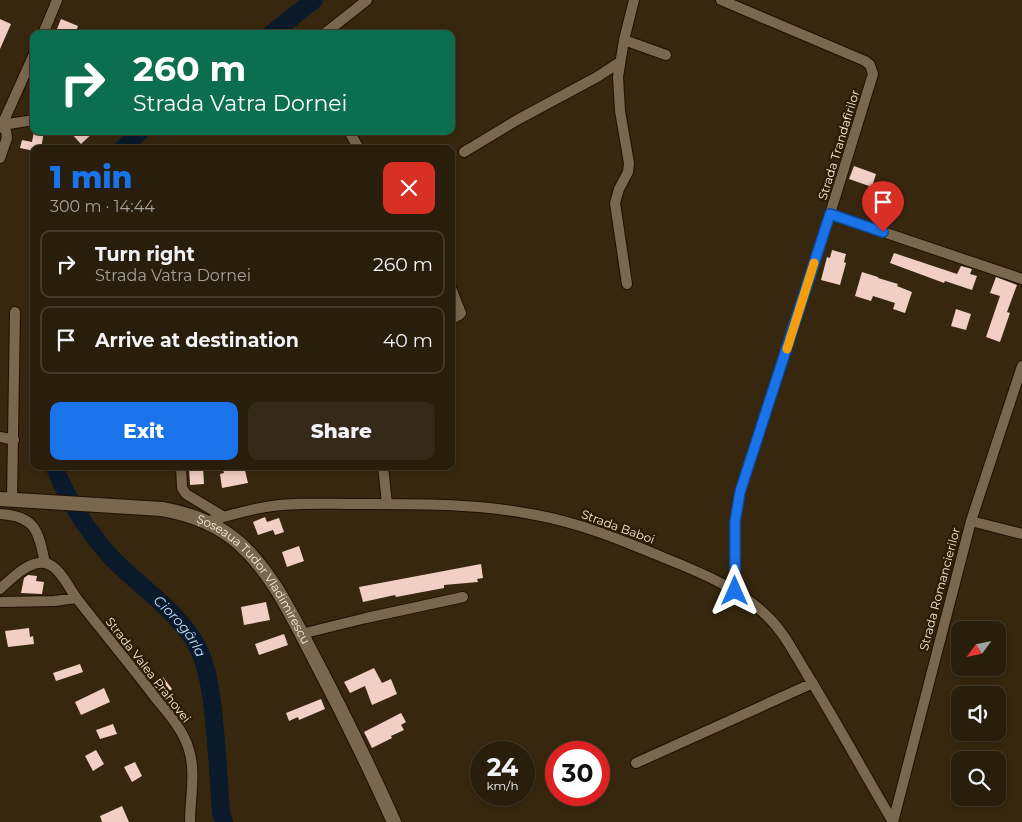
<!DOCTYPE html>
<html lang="en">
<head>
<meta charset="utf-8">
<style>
	:root { --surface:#291d0b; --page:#352a19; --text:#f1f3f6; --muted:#a5a29d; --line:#453b2c; --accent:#1a73e8 }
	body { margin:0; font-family:Montserrat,sans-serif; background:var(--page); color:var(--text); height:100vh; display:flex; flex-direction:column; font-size:19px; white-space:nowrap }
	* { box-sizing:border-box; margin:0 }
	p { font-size:16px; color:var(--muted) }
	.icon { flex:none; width:28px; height:28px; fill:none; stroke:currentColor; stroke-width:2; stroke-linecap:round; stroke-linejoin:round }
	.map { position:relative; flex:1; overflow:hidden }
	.details { position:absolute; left:30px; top:145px; width:425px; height:325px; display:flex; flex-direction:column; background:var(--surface); border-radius:10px; box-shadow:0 2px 8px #0003,0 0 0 1px var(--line) }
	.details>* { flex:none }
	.hud { position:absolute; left:30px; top:30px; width:425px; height:105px; border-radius:10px; box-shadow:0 2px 8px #0003,0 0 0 1px var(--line); background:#0b6e4f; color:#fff; overflow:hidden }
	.needle { width:32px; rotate:237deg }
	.tools { position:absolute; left:951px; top:621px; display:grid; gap:10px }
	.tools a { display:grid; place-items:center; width:55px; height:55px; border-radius:10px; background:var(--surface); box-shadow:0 2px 8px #0003,0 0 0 1px var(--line); font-size:25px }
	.speed { position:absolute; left:470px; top:741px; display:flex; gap:10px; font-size:25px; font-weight:700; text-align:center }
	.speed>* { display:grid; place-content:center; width:65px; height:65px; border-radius:50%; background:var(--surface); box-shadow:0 2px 8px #0003,0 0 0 1px var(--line); line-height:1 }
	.speed small { font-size:12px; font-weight:400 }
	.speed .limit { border:8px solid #d22; background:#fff; color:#111 }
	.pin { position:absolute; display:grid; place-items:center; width:42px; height:42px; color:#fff; margin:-51px -21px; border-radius:50% 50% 50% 0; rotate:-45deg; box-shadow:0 0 5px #0007 }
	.pin .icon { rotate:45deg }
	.me { position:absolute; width:55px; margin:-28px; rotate:0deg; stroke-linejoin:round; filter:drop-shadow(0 0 4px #0008) }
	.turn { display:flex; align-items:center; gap:18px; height:105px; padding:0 20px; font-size:22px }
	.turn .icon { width:65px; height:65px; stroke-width:2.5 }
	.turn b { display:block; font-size:35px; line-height:42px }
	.round { display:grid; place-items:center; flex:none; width:52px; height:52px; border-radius:10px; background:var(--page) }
	.headline { display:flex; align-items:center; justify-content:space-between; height:85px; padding:0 20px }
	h1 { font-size:30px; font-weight:800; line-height:38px; color:var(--accent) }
	.cta { display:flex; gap:10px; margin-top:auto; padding:10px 20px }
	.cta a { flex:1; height:58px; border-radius:10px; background:var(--accent); color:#fff; font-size:20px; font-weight:800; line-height:58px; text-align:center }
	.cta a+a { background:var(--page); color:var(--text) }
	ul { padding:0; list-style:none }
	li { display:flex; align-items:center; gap:15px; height:68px; margin:0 10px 8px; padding:0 10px; border:2px solid var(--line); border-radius:10px }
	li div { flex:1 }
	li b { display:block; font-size:19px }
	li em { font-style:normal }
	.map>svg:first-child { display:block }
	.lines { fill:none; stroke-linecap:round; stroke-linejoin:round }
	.river { stroke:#0a1a2b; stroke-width:18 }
	.building { fill:#f1cfc4 }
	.minor-casing { stroke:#1e0f00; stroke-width:12 }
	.secondary-casing { stroke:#1e0f00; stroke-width:16 }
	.minor { stroke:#7a684e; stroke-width:10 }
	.secondary { stroke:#7a684e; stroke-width:14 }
	.route-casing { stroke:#114b97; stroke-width:12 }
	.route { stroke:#1a73e8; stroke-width:9 }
	.slow { stroke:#f59e0b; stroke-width:9 }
	.labels { text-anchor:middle; stroke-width:5; stroke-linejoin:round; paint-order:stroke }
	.street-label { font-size:12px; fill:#f6ecdd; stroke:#2d1d05 }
	.water-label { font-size:14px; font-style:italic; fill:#bedcfd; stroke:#2d1d05 }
</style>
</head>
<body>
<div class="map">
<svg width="1022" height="822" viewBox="0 0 1022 822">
	<rect width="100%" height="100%" fill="#37270f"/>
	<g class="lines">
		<!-- river -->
		<g class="river">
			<path d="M271,34L314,0"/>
			<path d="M122,149L141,131"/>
			<path id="s1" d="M54,466C68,501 85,528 110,556C138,586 183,614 200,652C208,671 211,691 213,711C217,745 219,779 221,813L224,822"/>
		</g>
	</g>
	<!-- building -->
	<path class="building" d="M0,19L11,24L0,49Z
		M61,19L78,26L75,34H55Z
		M34,131H44L41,149H34V151L20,148L22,140L32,142Z
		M69,131H95L81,144Z
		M854,166L876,174L872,187L849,179Z
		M832,250L846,254L844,262L846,263L840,285L821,280L827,257L830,258Z
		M894,253L957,274L961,266L972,269L970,274L977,276L972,290L945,281L944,283L890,263Z
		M862,272L878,277V278L898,284L897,286L912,292L905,313L893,309L895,303L873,296L871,301L855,296Z
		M996,277L1017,285L1007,312L1010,313L1000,342L986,337L1000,296L990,293Z
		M956,309L971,314L966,330L951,326Z
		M189,466H203L204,484L190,485Z
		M222,466H240V471L245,470L248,483L222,488L220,474L224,473Z
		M265,517L267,522L279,518L284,532L275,535L273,530L258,535L253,522Z
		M299,546L304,561L287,567L282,552Z
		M481,564L483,578L477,579L478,582L444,585V588L396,597L395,595L363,602L359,587Z
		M28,575L37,576L36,581L44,582L42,594L21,593L24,578Z
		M266,602L270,620L244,625L241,607Z
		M29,628L30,637L33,636L34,644L8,647L5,631Z
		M284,634L288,645L259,655L255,644Z
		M80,664L83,672L56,681L53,673Z
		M374,668L382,683L391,679L397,694L372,705L365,686L350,693L344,682Z
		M163,677L172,689L163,696L153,684Z
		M104,688L110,702L81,715L75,702Z
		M321,699L325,709L299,720L298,717L289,721L286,713Z
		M401,713L406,722L401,725L404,730L391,736L392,738L372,748L364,732Z
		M113,724L117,734L100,739L96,730Z
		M96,750L104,764L93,771L85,756Z
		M135,762L142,776L132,782L124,767Z
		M122,806L129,822H102L100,816Z"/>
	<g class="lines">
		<defs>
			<path id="minor" d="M721,0L865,61L870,65L873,74L830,214L740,492L735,521V591
				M43,34L57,0
				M324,34L367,0
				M624,40L666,55
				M0,125L6,131L7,138L0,158
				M2,125L34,54
				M2,125L34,120
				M349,131L359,149
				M464,152L517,120L597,77L620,62
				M830,214L1022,279
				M627,284L615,203L619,189L628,172L629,163L620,111L618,77L624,40L634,0
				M451,288L461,313L459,315L451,319
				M0,437L14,440
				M181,466L182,488L186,494L224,517
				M383,466L387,504
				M12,499L15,312
				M0,514C36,516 38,531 45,563
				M971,521L1022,534
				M206,522C226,516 246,510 266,507C295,502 325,504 354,504C415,504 476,503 536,515C581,523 624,541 667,559C702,573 740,589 767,616C784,632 795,655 807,674C837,723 864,773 893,822
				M0,589C11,579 29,560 45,563C60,566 69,589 78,600C103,632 129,663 154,696C167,712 183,729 189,750C196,772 190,799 190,822
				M0,602L55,601L76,598
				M301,634L366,618L463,597
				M636,763L813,683
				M893,822L971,521L1022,366"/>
			<g id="secondary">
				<path id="s2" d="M0,499L162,509C191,514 218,524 240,544C272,573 291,614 311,652C340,707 368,764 394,822"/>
			</g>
		</defs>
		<!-- minor casing -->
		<use href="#minor" class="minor-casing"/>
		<!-- secondary casing -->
		<use href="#secondary" class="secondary-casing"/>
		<!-- minor -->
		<use href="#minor" class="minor"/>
		<!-- secondary -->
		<use href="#secondary" class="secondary"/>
	</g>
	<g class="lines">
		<defs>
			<path id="route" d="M735,591V522L740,492L830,214L883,232"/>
		</defs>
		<!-- route casing -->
		<use href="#route" class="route-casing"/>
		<!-- route -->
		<use href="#route" class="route"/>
		<!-- slow -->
		<path class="slow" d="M787,349L814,263"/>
	</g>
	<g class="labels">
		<!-- street labels -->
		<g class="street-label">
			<text transform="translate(839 145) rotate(-73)" y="4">Strada Trandafirilor</text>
			<text transform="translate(618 527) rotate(20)" y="4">Strada Baboi</text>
			<text dy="4" stroke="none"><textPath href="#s2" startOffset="284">Șoseaua Tudor Vladimirescu</textPath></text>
			<text transform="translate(940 589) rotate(-75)" y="4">Strada Romancierilor</text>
			<text transform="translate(148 670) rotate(52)" y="4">Strada Valea Prahovei</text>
		</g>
		<!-- water labels -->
		<g class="water-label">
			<text dy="5" stroke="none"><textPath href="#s1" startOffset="206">Ciorogârla</textPath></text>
		</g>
	</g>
</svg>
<div class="tools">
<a><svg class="needle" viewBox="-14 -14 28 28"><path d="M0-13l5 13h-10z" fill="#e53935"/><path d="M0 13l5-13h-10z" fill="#a5a29d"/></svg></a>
<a><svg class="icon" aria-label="sound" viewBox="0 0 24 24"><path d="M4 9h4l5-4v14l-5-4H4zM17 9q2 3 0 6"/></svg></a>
<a><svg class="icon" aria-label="search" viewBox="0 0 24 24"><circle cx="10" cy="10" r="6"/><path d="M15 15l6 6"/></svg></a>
</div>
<div class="speed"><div>24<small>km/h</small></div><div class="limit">30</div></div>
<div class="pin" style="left:883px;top:232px;background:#d93025"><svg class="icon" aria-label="arrive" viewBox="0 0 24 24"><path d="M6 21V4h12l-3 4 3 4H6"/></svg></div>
<svg class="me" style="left:735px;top:591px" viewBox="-20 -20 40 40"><path d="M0-17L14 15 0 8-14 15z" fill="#1a73e8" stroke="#fff" stroke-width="4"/></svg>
<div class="hud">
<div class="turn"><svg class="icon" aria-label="right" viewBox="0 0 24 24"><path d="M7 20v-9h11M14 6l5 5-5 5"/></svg><div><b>260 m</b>Strada Vatra Dornei</div></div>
</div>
<section class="details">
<div class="headline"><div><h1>1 min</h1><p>300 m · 14:44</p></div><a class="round" style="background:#d93025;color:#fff"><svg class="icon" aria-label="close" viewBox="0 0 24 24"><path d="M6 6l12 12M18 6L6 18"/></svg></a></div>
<ul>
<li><svg class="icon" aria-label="right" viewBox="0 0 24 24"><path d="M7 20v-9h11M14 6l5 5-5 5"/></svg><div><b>Turn right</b><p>Strada Vatra Dornei</p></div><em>260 m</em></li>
<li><svg class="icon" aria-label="arrive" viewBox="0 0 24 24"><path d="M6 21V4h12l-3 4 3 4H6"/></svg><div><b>Arrive at destination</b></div><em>40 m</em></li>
</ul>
<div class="cta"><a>Exit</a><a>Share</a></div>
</section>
</div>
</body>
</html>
